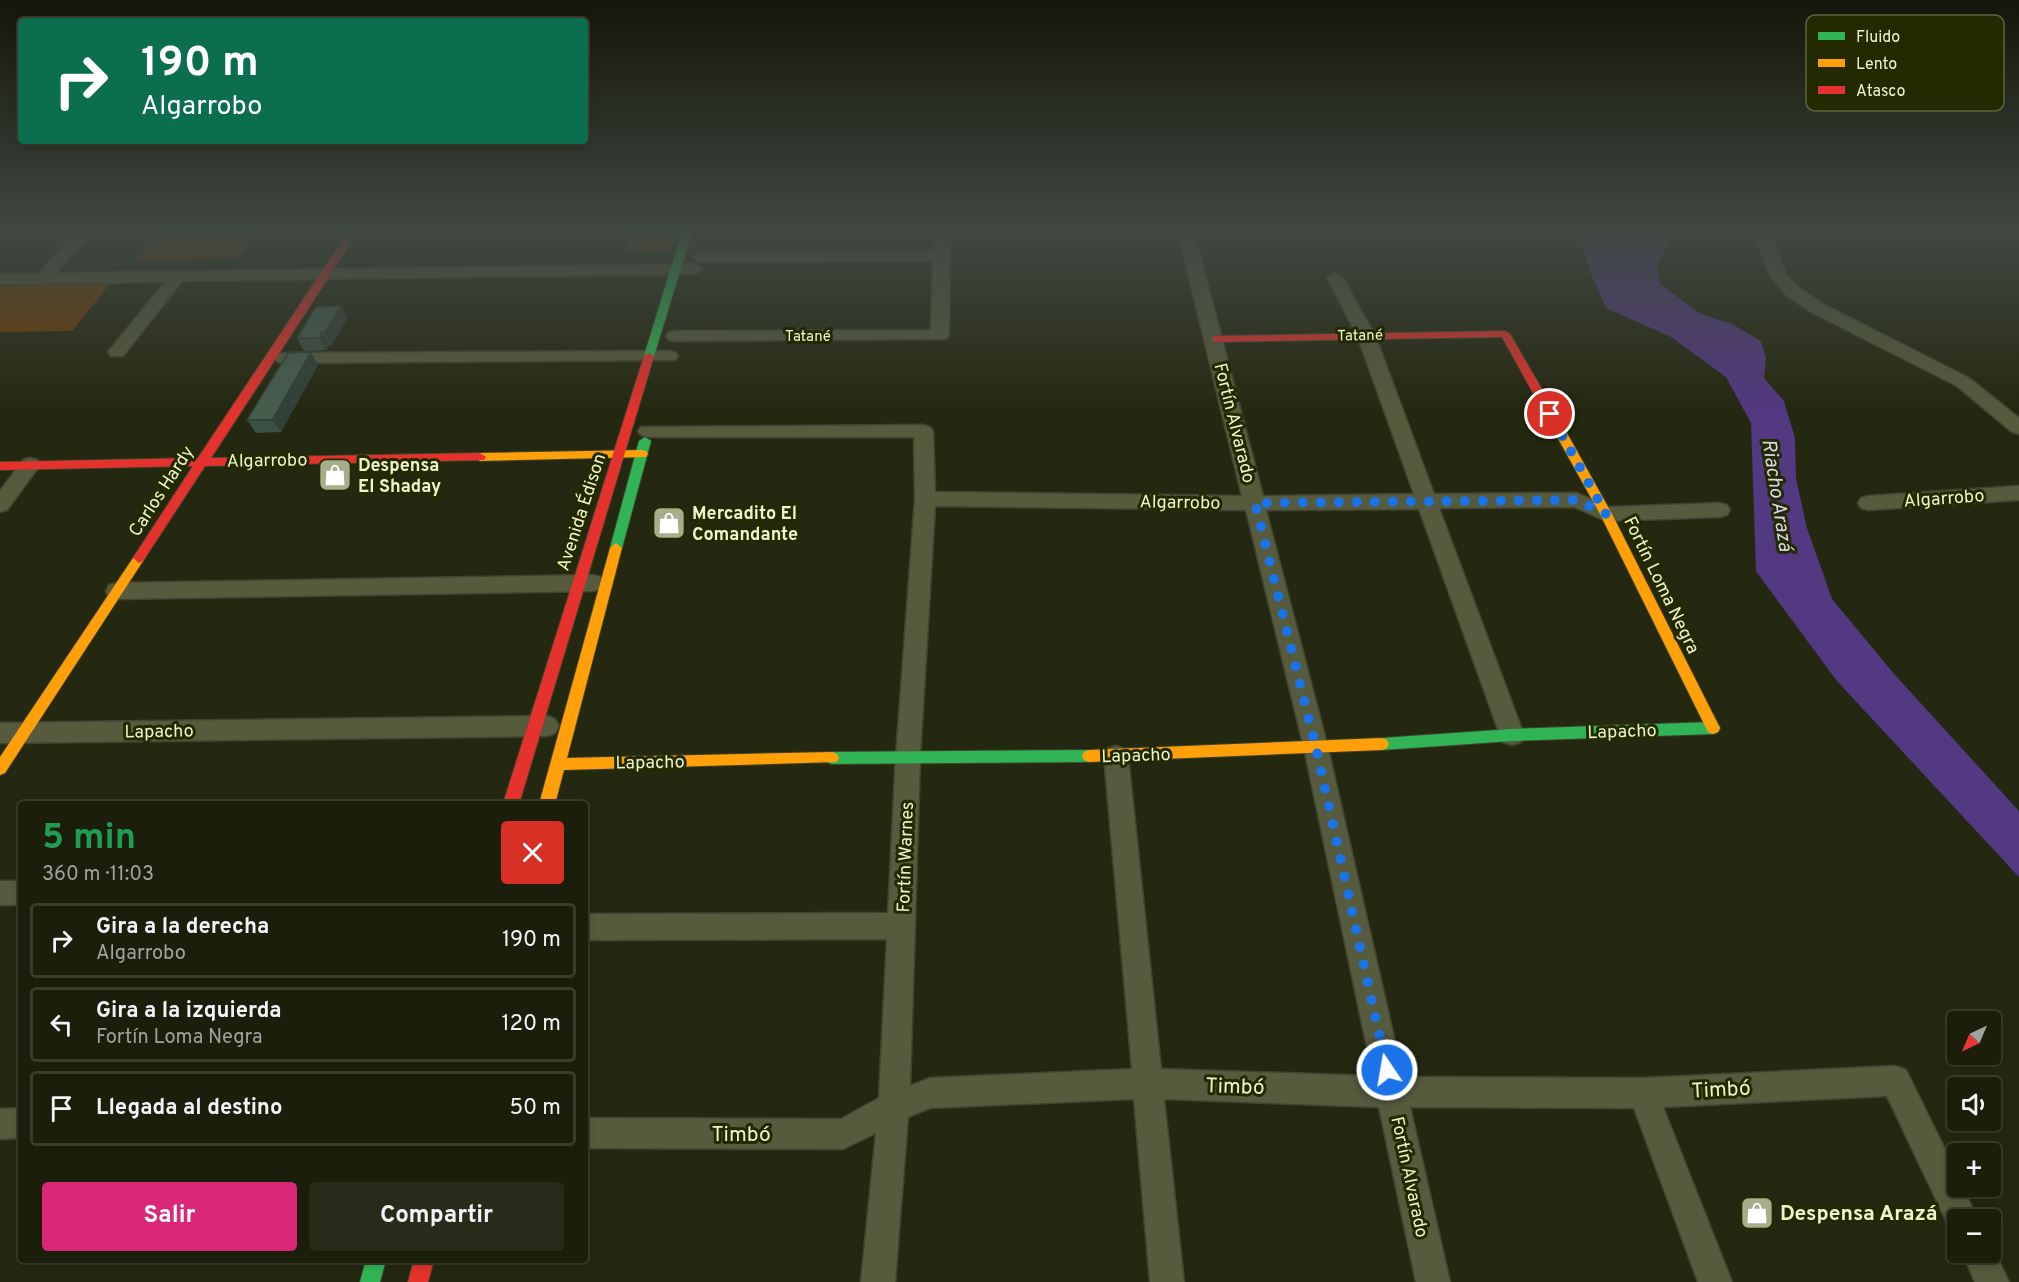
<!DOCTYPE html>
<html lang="es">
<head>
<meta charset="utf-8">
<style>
	:root { --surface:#1c1e0c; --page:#292b1a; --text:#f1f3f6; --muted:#a0a29d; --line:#3a3c2d; --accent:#db2777 }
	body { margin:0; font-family:Overpass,sans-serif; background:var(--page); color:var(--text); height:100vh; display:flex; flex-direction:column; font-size:22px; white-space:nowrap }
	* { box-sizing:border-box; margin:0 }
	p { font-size:20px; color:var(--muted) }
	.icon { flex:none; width:33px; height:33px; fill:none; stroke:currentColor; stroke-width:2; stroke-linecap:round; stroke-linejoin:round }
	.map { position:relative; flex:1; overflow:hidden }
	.drawer { position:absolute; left:18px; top:801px; width:570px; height:462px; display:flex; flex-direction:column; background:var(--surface); border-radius:6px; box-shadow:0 3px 9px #0003,0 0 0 2px var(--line) }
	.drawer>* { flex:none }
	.banner { position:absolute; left:18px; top:18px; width:570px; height:126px; border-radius:6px; box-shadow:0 3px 9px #0003,0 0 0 2px var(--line); background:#0b6e4f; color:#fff; overflow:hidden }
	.needle { width:39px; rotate:224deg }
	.buttons { position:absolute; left:1947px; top:1011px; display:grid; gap:12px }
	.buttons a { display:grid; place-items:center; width:54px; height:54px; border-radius:6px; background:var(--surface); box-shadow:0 3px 9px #0003,0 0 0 2px var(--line); font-size:30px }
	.pin { position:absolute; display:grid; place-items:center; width:51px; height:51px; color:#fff; margin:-26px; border:3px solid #fff; border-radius:50%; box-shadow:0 2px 6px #0007 }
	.me { position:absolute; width:66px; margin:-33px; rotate:348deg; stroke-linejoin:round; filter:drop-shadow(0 0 4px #0008) }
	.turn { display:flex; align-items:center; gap:21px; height:126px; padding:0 24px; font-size:27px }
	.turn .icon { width:78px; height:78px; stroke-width:2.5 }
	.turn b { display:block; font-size:42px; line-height:51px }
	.round { display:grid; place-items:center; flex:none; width:63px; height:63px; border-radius:6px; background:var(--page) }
	.overview { display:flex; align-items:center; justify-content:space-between; height:102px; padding:0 24px }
	h1 { font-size:36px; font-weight:700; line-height:45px; color:#1e9e55 }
	.action { display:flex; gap:12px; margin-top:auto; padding:12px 24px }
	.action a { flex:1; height:69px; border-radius:6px; background:var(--accent); color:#fff; font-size:24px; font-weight:700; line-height:69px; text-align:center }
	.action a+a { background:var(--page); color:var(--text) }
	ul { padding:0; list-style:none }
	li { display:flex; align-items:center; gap:18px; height:75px; margin:0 12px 9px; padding:0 12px; border:3px solid var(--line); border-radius:6px }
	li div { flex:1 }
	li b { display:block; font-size:22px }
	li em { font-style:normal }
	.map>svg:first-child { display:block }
	.green { fill:#703c02 }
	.water { fill:#533882 }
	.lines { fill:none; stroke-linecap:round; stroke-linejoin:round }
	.street-casing { stroke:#40432f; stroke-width:3 }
	.fast-casing { stroke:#40432f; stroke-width:2 }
	.slow-casing { stroke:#40432f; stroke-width:2 }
	.jam-casing { stroke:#40432f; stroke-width:2 }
	.street { fill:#565b3e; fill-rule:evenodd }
	.fast { fill:#30b455; fill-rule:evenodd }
	.slow { fill:#ff9f0a; fill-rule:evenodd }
	.jam { fill:#e5322d; fill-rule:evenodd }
	.wall { fill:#3c5043 }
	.shaded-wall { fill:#314137 }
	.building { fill:#465d4e; stroke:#314137; stroke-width:1.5 }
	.route { stroke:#1a73e8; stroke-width:10; stroke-dasharray:0 18 }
	.labels { text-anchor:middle; stroke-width:6; stroke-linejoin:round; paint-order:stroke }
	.far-street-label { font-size:15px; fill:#ebf4cb; stroke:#232900 }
	.street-label { font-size:18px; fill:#ebf4cb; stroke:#232900 }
	.poi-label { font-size:18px; font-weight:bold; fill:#ebf4cb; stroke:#232900; text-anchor:start }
	.water-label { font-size:20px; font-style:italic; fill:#dbd5ec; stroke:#232900 }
	.near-street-label { font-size:21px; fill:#ebf4cb; stroke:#232900 }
	.near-poi-label { font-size:21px; font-weight:bold; fill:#ebf4cb; stroke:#232900; text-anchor:start }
	.key { fill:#232900; stroke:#5f663d; stroke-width:1.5 }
	.key-label { font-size:16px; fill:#ebf4cb }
</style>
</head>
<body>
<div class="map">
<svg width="2019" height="1282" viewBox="0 0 2019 1282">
	<rect width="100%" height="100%" fill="#252810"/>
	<!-- green -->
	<path class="green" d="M634,232H676L669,251H626Z
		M257,235L239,258L136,260L157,236Z
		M110,284L72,331L0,332V286Z"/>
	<!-- water -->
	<path class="water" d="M1579,232H1672L1657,268L1660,284L1701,314L1732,324L1761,341L1766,358L1764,378L1784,401L1795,438L1796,479L1807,528L1832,599L1895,675L2019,811V877L1836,680L1756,571L1751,423L1726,377L1671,337L1606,308L1590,272Z"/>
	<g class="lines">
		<defs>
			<path id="street" d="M76,232H93L56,273L695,264L703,269L695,274L182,281L123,356H111L108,352L165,282L0,284V274H38Z
				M934,232H950L949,335L946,339L675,341L669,340L666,336L669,332L675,331L931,330L933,261L700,262L692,257L700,252L934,251Z
				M1178,232H1194L1263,496L1414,494L1357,335L1327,278L1335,273L1343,278L1375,335L1434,494L1577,493L1609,507L1720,503L1727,505L1730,510L1727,515L1720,517L1606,521L1574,507L1439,508L1524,735L1521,742L1512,745L1503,742L1500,735L1419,509L1266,510L1328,748L1403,1077L1643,1078L1895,1066L1906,1070L1958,1176V1186H1962L1978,1220H1958V1234L1951,1231L1887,1096L1663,1107L1732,1282H1698L1634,1108L1410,1107L1450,1282H1416L1379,1107L1164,1099L1184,1282H1150L1134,1099L930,1108L908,1117L895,1282H861L876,1133L843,1149L585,1148V1118L841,1119L879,1098L887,939L585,940V914L888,913L896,756L915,499L914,437H648L641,435L638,431L641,427L923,425L930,427L933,431L935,492L1242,496ZM935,506L1246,510L1304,748L1373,1076L1161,1069L1128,756L1125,749L1116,746L1107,749L1104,756L1132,1069L930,1078L910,1086L920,756Z
				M1390,232H1436C1426,242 1405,238 1392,235Z
				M1754,232H1770L1786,274L1798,287L1823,304L1969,378L2019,418V434L2012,432L1957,386L1811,312L1786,295L1770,275Z
				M669,351L675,352L678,356L675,360L284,363L278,362L275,358L278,354L284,353Z
				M30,458L37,460L40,465L7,510L0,512V491L23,460Z
				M2019,486V500L1868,510L1861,508L1858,503L1861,498L1868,496Z
				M593,575L601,577L604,583L601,589L593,591L117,599L109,597L106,591L109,585L117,583Z
				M547,716L555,719L559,726L555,733L547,736L0,743V723Z
				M0,881H21V905H0Z
				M21,1108V1138L0,1139V1109Z
				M1990,1242L2009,1282H1975L1962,1252H1990Z"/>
			<path id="fast" d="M682,232H692L654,356L653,358H645L644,356Z
				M645,437L651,441L622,548L616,553L610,548L639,441Z
				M1713,722L1718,724L1720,728L1718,732L1713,734L1512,741L1382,750L1377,748L1375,744L1377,740L1382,738L1512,729Z
				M1089,750L1094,752L1096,756L1094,760L1089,762L832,764L827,762L825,758L827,754L832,752Z
				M366,1260H386L380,1282H360Z"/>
			<path id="slow" d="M1552,413L1558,417L1612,514L1720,728L1718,732L1713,734L1708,732L1600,514L1546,417Z
				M642,450L646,451L648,454L646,457L480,461L474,457L480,453Z
				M616,543L622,548L567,758L832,752L837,754L839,758L837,762L564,770L555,804H539L610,548Z
				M139,553L145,558L143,561L5,773L0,775V757L135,555Z
				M1382,738L1387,740L1389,744L1387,748L1382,750L1089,762L1084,760L1082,756L1084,752L1089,750Z"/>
			<path id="jam" d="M348,232H358L211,458L480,453L486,457L484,460L205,466L143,561L139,563L133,558L193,466L0,470V462L198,458Z
				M1505,331L1510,334L1558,417L1556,420H1548L1502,337L1215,342L1210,339L1215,336Z
				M649,353L654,356L519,804H503L644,356Z
				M414,1260H434L428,1282H408Z"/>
		</defs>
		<!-- street casing -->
		<use href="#street" class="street-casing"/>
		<!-- fast casing -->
		<use href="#fast" class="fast-casing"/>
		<!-- slow casing -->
		<use href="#slow" class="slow-casing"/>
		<!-- jam casing -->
		<use href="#jam" class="jam-casing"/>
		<!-- street -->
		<use href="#street" class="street"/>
		<!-- fast -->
		<use href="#fast" class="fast"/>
		<!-- slow -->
		<use href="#slow" class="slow"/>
		<!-- jam -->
		<use href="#jam" class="jam"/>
	</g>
	<!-- wall -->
	<path class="wall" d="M347,318L332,345H330L326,350L304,351L297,338Z
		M318,365L281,432L256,433L247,420Z"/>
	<!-- shaded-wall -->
	<path class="shaded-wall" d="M341,306L347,318L332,345L325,332Z
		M322,332L330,345L326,350L319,338Z
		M311,352L318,365L281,432L272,420Z"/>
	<!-- building -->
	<path class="building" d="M341,306L325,332H322L319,338H297L316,307Z
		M311,352L272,420H247L288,353Z"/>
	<!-- sky -->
	<linearGradient id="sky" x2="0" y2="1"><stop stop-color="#141609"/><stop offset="0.56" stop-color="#404842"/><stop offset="1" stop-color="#404842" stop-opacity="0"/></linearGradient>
	<rect width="2019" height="412" fill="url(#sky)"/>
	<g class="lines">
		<!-- route -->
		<path class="route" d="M1387,1070L1316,748L1255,503L1577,500L1606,514L1550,414"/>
	</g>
	<!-- icons -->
	<defs>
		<symbol id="shop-square" viewBox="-11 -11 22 22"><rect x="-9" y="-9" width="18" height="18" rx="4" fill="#a6ad8a" stroke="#232900"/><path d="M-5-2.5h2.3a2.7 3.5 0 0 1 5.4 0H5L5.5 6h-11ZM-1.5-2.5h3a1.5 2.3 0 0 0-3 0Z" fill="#fff"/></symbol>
	</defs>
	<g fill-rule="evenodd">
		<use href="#shop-square" x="316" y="456" width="38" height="38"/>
		<use href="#shop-square" x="650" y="504" width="38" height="38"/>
		<use href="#shop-square" x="1738" y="1194" width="38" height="38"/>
	</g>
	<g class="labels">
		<!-- far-street labels -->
		<g class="far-street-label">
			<text transform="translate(1360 335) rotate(-1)" y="5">Tatané</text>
			<text x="808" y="341">Tatané</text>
		</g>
		<!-- street labels -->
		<g class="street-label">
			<text transform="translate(1235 423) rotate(76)" y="6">Fortín Alvarado</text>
			<text transform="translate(267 460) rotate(-1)" y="6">Algarrobo</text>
			<text transform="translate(161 491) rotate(-57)" y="6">Carlos Hardy</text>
			<text transform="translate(1944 498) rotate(-4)" y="6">Algarrobo</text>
			<text transform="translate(1180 502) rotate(1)" y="6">Algarrobo</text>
			<text transform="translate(581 512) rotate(-72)" y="6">Avenida Édison</text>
			<text transform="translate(1662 585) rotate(64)" y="6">Fortín Loma Negra</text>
			<text transform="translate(159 731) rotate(-1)" y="6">Lapacho</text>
			<text transform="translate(1622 731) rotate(-2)" y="6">Lapacho</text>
			<text transform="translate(1136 755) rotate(-2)" y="6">Lapacho</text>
			<text transform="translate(650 762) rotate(-1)" y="6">Lapacho</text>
			<text transform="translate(905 857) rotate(-88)" y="6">Fortín Warnes</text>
			<text transform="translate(1410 1177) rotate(78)" y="6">Fortín Alvarado</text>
		</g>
		<!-- poi labels -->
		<g class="poi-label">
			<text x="358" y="471">Despensa<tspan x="358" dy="21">El Shaday</tspan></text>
			<text x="692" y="519">Mercadito El<tspan x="692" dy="21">Comandante</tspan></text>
		</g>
		<!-- water labels -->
		<g class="water-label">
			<text transform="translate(1778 495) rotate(81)" y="7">Riacho Arazá</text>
		</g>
		<!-- near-street labels -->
		<g class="near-street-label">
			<text transform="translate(1235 1086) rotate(2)" y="7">Timbó</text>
			<text transform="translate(1721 1089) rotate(-3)" y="7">Timbó</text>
			<text x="741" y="1141">Timbó</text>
		</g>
		<!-- near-poi labels -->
		<g class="near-poi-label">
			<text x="1780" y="1220">Despensa Arazá</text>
		</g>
	</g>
	<!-- legend -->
	<rect x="1806" y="15" width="198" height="96" rx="9" class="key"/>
	<rect x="1818" y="32" width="27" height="8" fill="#30b455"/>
	<rect x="1818" y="59" width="27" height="8" fill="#ff9f0a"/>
	<rect x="1818" y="86" width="27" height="8" fill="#e5322d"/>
	<g class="key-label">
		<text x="1856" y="42">Fluido</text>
		<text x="1856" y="69">Lento</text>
		<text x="1856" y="96">Atasco</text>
	</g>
</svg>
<div class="buttons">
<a><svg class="needle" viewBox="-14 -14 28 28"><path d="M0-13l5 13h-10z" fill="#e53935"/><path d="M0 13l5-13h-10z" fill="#a0a29d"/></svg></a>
<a><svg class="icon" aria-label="sound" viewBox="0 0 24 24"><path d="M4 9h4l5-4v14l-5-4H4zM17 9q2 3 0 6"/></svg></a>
<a>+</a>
<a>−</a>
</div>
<div class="pin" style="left:1550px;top:414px;background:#d93025"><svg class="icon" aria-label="arrive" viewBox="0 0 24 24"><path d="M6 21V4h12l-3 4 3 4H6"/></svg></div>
<svg class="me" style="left:1387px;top:1070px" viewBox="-20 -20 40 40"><circle r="17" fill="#1a73e8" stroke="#fff" stroke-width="3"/><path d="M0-11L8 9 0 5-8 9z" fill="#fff"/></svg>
<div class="banner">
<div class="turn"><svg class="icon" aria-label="right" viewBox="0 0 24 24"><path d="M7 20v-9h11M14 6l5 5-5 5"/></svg><div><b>190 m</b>Algarrobo</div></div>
</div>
<section class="drawer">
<div class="overview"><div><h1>5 min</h1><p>360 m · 11:03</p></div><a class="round" style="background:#d93025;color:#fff"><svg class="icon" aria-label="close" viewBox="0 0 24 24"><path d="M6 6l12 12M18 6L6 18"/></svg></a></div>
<ul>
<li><svg class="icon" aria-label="right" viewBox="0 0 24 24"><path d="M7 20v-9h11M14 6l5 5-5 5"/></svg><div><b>Gira a la derecha</b><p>Algarrobo</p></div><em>190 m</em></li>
<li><svg class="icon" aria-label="left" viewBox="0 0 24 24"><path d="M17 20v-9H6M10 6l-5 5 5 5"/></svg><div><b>Gira a la izquierda</b><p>Fortín Loma Negra</p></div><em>120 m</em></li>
<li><svg class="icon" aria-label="arrive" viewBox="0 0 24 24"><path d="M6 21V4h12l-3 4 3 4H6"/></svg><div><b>Llegada al destino</b></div><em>50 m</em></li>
</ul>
<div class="action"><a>Salir</a><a>Compartir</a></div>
</section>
</div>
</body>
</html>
